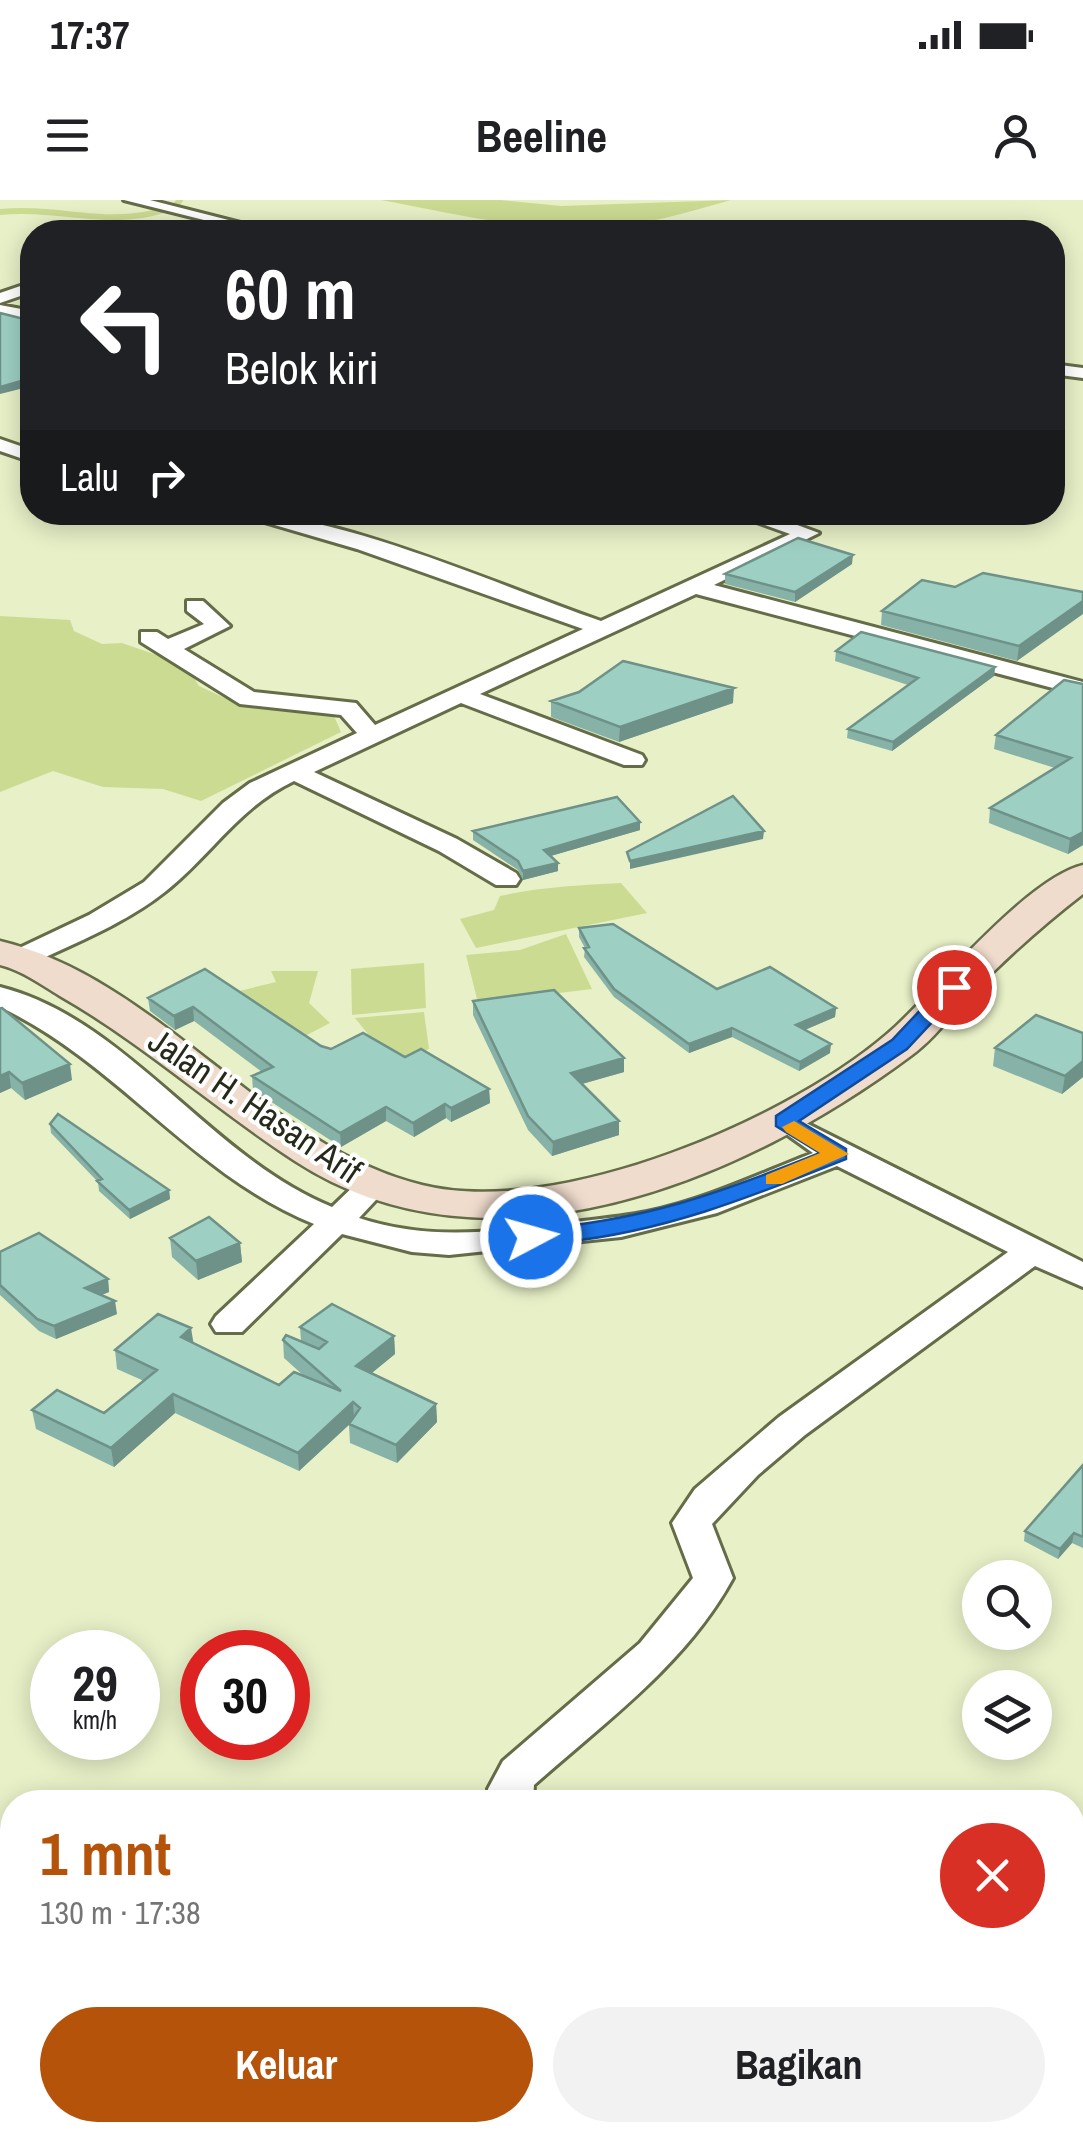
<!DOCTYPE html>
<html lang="id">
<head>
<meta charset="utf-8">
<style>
	:root { --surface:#fff; --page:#f2f2f2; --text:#202124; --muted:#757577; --accent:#b45309 }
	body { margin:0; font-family:"Archivo Narrow",sans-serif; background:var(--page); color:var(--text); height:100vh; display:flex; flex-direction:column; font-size:38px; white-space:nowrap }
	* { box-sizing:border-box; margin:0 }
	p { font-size:32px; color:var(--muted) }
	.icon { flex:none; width:55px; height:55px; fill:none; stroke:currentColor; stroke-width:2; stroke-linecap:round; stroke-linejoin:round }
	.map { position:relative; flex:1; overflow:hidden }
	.panel { position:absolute; left:0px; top:1590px; width:1085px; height:352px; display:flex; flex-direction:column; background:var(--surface); border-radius:40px 40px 0 0; box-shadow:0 5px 25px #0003 }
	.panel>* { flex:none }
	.hud { position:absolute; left:20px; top:20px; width:1045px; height:305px; border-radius:40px; box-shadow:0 5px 25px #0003; background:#202124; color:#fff; overflow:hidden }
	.buttons { position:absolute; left:962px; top:1360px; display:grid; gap:20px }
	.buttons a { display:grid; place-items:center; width:90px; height:90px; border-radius:50%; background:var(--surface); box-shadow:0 5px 25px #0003; font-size:50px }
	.speed { position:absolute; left:30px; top:1430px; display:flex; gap:20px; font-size:50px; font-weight:700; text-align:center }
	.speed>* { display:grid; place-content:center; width:130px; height:130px; border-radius:50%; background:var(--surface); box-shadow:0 5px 25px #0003; line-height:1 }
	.speed small { font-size:25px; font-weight:400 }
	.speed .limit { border:15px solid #d22; background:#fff; color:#111 }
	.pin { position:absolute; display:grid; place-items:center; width:85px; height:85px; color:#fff; margin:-42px; border:5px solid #fff; border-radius:50%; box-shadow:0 2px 10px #0007 }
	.me { position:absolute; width:110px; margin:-55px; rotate:84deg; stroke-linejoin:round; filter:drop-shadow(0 0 8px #0008) }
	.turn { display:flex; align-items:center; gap:35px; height:210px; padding:0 40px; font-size:45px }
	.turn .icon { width:130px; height:130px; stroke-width:2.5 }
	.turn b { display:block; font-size:70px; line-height:85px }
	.then { display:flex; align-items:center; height:95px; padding:0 40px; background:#0003; gap:20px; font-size:38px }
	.round { display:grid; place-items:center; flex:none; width:105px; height:105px; border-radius:52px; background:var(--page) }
	.overview { display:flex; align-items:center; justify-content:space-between; height:170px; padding:0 40px }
	h1 { font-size:60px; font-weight:700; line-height:75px; color:var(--accent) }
	.button { display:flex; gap:20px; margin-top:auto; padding:20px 40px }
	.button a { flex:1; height:115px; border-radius:60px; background:var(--accent); color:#fff; font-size:40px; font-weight:700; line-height:115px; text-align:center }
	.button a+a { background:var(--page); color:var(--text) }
	.status { display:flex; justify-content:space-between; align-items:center; height:70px; padding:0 50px; background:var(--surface); direction:ltr }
	.status svg { height:28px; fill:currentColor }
	header { display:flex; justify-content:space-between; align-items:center; height:130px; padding:0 40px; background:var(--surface); font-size:45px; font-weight:700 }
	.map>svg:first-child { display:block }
	.water { fill:#ccdb92 }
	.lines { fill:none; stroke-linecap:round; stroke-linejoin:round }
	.stream { stroke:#ccdb92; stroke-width:6 }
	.minor-casing { stroke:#656c48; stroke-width:6 }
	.secondary-casing { stroke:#656c48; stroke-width:5 }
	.minor { fill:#fff; fill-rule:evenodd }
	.secondary { fill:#f0dccd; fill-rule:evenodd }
	.wall { fill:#87b2a7 }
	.shaded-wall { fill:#6e9188 }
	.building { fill:#9dcfc2; stroke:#6e9188; stroke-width:2.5 }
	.route { fill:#1a73e8; stroke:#114b97; stroke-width:2.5 }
	.slow { fill:#f59e0b }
	.labels { text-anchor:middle; stroke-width:8; stroke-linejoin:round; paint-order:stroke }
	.street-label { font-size:35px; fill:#262a1a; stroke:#fff }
</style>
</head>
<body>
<div class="status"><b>17:37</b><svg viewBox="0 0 49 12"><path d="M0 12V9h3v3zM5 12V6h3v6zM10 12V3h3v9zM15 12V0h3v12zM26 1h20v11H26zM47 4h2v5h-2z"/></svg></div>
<header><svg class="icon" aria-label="menu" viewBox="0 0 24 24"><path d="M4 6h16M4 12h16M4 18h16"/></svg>Beeline<svg class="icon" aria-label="person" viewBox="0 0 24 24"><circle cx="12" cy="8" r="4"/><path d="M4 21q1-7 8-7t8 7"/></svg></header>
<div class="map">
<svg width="1083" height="1941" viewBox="0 0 1083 1941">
	<rect width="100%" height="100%" fill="#e7f0c7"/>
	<!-- water -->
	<path class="water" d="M381,0H500L561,6L731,0C686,13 642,26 595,28C523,31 451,13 381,0Z
		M0,416L70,420L74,431L102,444L122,443L168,459L191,473L199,486L229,500L330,507L341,532L201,601L163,589L103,587L53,571L0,592Z
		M621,683L647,713L476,748L460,719L494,710L500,696C541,687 580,685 621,683Z
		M566,734L592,789L478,803L466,755L520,750Z
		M424,763L426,808L352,815L351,769Z
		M271,771H318L309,803L330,823L303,837L235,792L276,782Z
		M424,812L429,849L405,859L376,844L355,818Z"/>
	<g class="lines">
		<!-- stream -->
		<path class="stream" d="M175,6L180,0
			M0,12C57,6 108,28 164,10"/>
		<defs>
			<path id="minor" d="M124,0H150L276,32H252Z
				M32,82V92L0,103V93Z
				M0,105L32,111V121L0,115Z
				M1052,164L1083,168V178L1052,174Z
				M0,239L32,250V262L0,251Z
				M230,312C337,312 497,385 601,421L790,334L729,312H762L819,333L714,385L1083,482V496L696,394L480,494L642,555L645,560L642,565H624L461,503L314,572L457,639L516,673L520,679L516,685H496L439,651L294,581C239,607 212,654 166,691C126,723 77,742 31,764H11L7,758L11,752L89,715L144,682L223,603L250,583L357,533L341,515L240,504L141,442V432H157L168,439L204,424L187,411V401H203L230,426L184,449L254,492L356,503L375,525L583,429L357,349Z
				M0,787C127,819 210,958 332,1007L361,979H385L389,986L359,1018C420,1038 478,1034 541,1026C576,1021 612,1019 647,1012C705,1000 759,974 813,953L768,921L784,912L1083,1062V1087L1035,1066L805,1235L758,1275L712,1324L733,1378C686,1464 606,1521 534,1585L533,1602H489L488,1589L503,1561L640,1443L693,1378L672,1323L695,1289L779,1217L1008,1052L837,966L717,1013L621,1037L449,1055L412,1052L342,1034L242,1132H216L211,1124L216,1116L314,1024C194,976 117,862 0,807Z"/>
			<path id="secondary" d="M1083,665V694C1043,725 1005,759 970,795C951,815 935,838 912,855C745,980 490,1088 295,961C215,909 144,844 60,796C42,785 21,770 0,765V741C160,779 265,947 422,985C557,1019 796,918 896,826C939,786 1028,678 1083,665Z"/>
		</defs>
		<!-- minor casing -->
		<use href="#minor" class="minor-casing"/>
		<!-- secondary casing -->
		<use href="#secondary" class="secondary-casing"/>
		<!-- minor -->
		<use href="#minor" class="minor"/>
		<!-- secondary -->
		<use href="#secondary" class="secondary"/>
	</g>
	<!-- wall -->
	<path class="wall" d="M631,312H707L696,320L668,314L657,320Z
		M852,364L795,402L725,384V374Z
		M955,387L1083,392L1017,461L881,425L882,411Z
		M836,451L995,467L994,476L892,551L847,538L848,529L908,485L835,461Z
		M1083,484V645L1068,654L989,623L990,608L1055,568L994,549L996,535Z
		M551,501L733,503L619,542L551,517Z
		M640,622V630L550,656L558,671L523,680L518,670L473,640V631Z
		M579,728L717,789L836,808L835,817L805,830L830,853L799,871L732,837L689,853L614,797L584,757L585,748L579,737Z
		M205,769L321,846L331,849L405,857L489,889L490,903L451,922L446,918L414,937L386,921L341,947L253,890L252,876L262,872L194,821L175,830L150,811L148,798Z
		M473,801L624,858V872L582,884L619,921V935L552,956L528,930L473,815Z
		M0,809L72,880L25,900L11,888L0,893Z
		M1083,833V877L1062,894L993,866L995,848Z
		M50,924L169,990L170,999L130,1019L99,991L98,982L51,933Z
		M170,1038L240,1043L242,1062L198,1080L172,1057Z
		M0,1052L108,1079L109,1092L101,1095L117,1114L56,1139L39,1131L0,1095Z
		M300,1127L394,1136L395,1154L372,1173L436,1204L437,1222L397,1263L350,1243L349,1225L299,1271L175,1213L114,1267L36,1229L32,1210L104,1213L144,1181L117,1169L115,1150L193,1143L279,1185L304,1176L284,1158L283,1140L301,1141Z
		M1083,1265V1348L1072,1343L1058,1359L1024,1341L1025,1331Z"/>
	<!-- shaded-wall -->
	<path class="shaded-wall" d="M32,178V186L0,194V187Z
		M658,312H668V314L657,320Z
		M696,312H707L696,320Z
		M853,355L852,364L795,402V392Z
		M1083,401V414L1017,461L1019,446Z
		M995,467L994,476L892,551L893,542Z
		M734,488L733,503L619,542L620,527Z
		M640,622V630L544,658V650Z
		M764,631L763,639L630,669V661Z
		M1083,632V645L1068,654L1070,639Z
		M558,663V671L523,680V671Z
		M193,807L194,821L175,830L174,816Z
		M836,808L835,817L795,834L796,825Z
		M732,828V837L689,853V844Z
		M831,844L830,853L799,871L800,862Z
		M624,858V872L571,887V873Z
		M1083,861V877L1062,894L1065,876Z
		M70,864L72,880L25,900L22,883Z
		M9,872L11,888L0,893V876Z
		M489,889L490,903L451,922V908Z
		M445,904L446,918L414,937L413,923Z
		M386,907V921L341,947L340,933Z
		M619,921V935L552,956L553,942Z
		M169,990L170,999L130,1019L129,1010Z
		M240,1043L242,1062L198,1080L196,1061Z
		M108,1079L109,1092L87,1101L85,1088Z
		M115,1101L117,1114L56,1139L54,1126Z
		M191,1128L194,1146L181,1137Z
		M394,1136L395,1154L358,1184L356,1166Z
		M173,1194L175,1213L114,1267L111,1248Z
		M353,1202L354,1220L299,1271L298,1253Z
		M436,1204L437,1222L397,1263L396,1245Z
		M1074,1333L1072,1343L1058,1359L1060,1349Z"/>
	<!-- building -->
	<path class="building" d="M0,113L32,121V178L0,187Z
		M798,338L853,355L795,392L725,374Z
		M983,373L1083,392V401L1019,446L882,411L922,380L955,387Z
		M861,432L995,467L893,542L848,529L918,478L836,451Z
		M623,461L734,488L620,527L551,501L579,492Z
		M1064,480L1083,484V632L1070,639L990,608L1071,558L996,535Z
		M733,596L764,631L630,661L627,652Z
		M617,597L640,622L544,650L558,663L523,671L518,661L473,631Z
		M613,724L717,789L770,767L836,808L796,825L831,844L800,862L732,828L689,844L614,789L584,748L589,747L579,728Z
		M205,769L321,846L331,849L363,833L405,857L421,849L489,889L451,908L445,904L413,923L386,907L340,933L252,876L273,867L193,807L174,816L148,798Z
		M554,790L624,858L571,873L619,921L553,942L528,916L473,801Z
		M2,808L70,864L22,883L9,872L0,876V809Z
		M1036,815L1083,833V861L1065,876L995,848Z
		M58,914L169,990L129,1010L97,981L102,979L50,924Z
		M209,1017L240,1043L196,1061L170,1038Z
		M39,1033L108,1079L85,1088L115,1101L54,1126L37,1119L0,1085V1052Z
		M332,1104L394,1136L356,1166L436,1204L396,1245L349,1224L360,1208L353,1202L298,1253L173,1194L111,1248L32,1210L57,1190L104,1213L157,1170L115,1150L158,1114L191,1128L181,1137L279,1185L294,1172L341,1191L283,1140L286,1135L319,1149L327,1142L300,1127Z
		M1083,1265V1337L1074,1333L1060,1349L1025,1331Z"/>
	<!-- route -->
	<path class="route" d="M954,781L965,787L907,849L799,921L846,949V959C753,996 664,1032 563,1042C548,1043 530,1049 519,1037L531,1030C645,1020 715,995 820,953L776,926V916L892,840L947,782Z"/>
	<!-- slow -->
	<path class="slow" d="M794,921L849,954L782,984H766V975L820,953L786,932L782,927Z"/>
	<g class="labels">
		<!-- street labels -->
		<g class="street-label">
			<text transform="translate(255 906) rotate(34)" y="12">Jalan H. Hasan Arif</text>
		</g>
	</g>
</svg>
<div class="buttons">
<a><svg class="icon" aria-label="search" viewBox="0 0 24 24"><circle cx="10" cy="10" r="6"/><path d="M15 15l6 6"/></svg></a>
<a><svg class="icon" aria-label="layers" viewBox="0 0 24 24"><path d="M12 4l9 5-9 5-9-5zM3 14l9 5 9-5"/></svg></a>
</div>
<div class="speed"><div>29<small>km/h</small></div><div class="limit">30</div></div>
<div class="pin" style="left:954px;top:787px;background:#d93025"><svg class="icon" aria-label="arrive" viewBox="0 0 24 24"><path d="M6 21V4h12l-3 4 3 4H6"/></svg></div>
<svg class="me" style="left:531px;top:1037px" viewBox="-20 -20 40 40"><circle r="17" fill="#1a73e8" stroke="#fff" stroke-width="3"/><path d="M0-11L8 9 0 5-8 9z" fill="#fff"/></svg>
<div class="hud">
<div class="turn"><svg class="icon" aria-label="left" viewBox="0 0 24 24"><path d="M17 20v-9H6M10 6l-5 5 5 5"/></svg><div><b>60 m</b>Belok kiri</div></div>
<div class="then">Lalu<svg class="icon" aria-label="right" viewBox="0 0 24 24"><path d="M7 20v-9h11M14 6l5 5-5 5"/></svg></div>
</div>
<section class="panel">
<div class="overview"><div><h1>1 mnt</h1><p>130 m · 17:38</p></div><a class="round" style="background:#d93025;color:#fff"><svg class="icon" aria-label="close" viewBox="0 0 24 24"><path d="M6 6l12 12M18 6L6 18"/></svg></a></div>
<div class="button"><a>Keluar</a><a>Bagikan</a></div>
</section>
</div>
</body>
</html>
